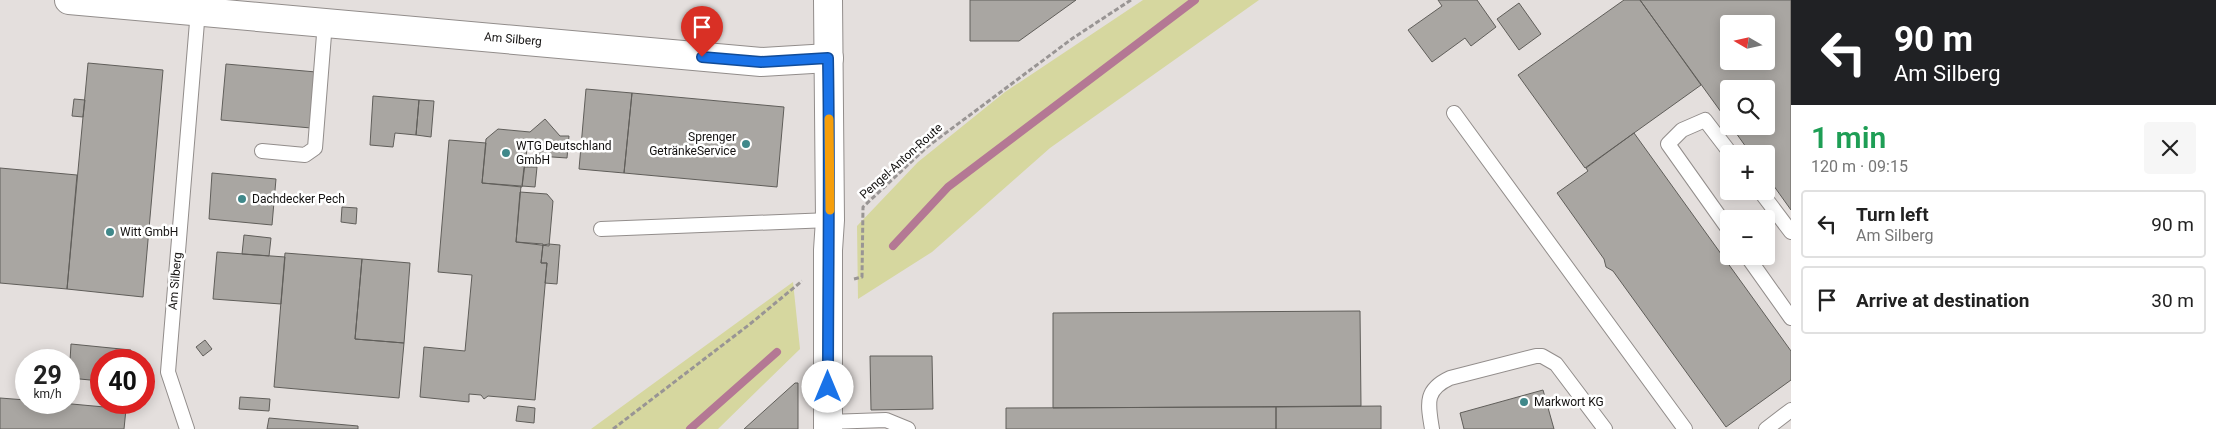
<!DOCTYPE html>
<html lang="en">
<head>
<meta charset="utf-8">
<style>
	:root { --surface:#fff; --page:#f6f6f6; --text:#222; --muted:#767676; --line:#e0e0e0 }
	body { margin:0; font-family:Roboto,sans-serif; background:var(--page); color:var(--text); height:100vh; display:flex; flex-direction:column; font-size:19px; white-space:nowrap }
	* { box-sizing:border-box; margin:0 }
	p { font-size:16px; color:var(--muted) }
	.icon { flex:none; width:28px; height:28px; fill:none; stroke:currentColor; stroke-width:2; stroke-linecap:round; stroke-linejoin:round }
	.map { position:relative; flex:1; overflow:hidden }
	.sheet { display:flex; flex-direction:column; background:var(--surface); width:425px }
	.sheet>* { flex:none }
	.guide { background:#202124; color:#fff; overflow:hidden }
	.needle { width:32px; rotate:279deg }
	.tools { position:absolute; left:1720px; top:15px; display:grid; gap:10px }
	.tools a { display:grid; place-items:center; width:55px; height:55px; border-radius:5px; background:var(--surface); box-shadow:0 2px 12px #0003; font-size:25px }
	.speed { position:absolute; left:15px; top:349px; display:flex; gap:10px; font-size:25px; font-weight:700; text-align:center }
	.speed>* { display:grid; place-content:center; width:65px; height:65px; border-radius:50%; background:var(--surface); box-shadow:0 2px 12px #0003; line-height:1 }
	.speed small { font-size:12px; font-weight:400 }
	.speed .limit { border:8px solid #d22; background:#fff; color:#111 }
	.pin { position:absolute; display:grid; place-items:center; width:42px; height:42px; color:#fff; margin:-51px -21px; border-radius:50% 50% 50% 0; rotate:-45deg; box-shadow:0 0 5px #0007 }
	.pin .icon { rotate:45deg }
	.me { position:absolute; width:55px; margin:-28px; rotate:0deg; stroke-linejoin:round; filter:drop-shadow(0 0 4px #0008) }
	.turn { display:flex; align-items:center; gap:18px; height:105px; padding:0 20px; font-size:22px }
	.turn .icon { width:65px; height:65px; stroke-width:2.5 }
	.turn b { display:block; font-size:35px; line-height:42px }
	.round { display:grid; place-items:center; flex:none; width:52px; height:52px; border-radius:5px; background:var(--page) }
	.headline { display:flex; align-items:center; justify-content:space-between; height:85px; padding:0 20px }
	h1 { font-size:30px; font-weight:600; line-height:38px; color:#1e9e55 }
	ul { padding:0; list-style:none }
	li { display:flex; align-items:center; gap:15px; height:68px; margin:0 10px 8px; padding:0 10px; border:2px solid var(--line); border-radius:5px }
	li div { flex:1 }
	li b { display:block; font-size:19px }
	li em { font-style:normal }
	main { display:flex; flex:1; min-height:0 }
	.map>svg:first-child { display:block }
	.green { fill:#d6d79f }
	.lines { fill:none; stroke-linecap:round; stroke-linejoin:round }
	.stream { stroke:#b47894; stroke-width:8 }
	.building { fill:#a9a6a2; stroke:#605e5a; fill-rule:evenodd }
	.service-casing { stroke:#928d8b; stroke-width:16 }
	.minor-casing { stroke:#928d8b; stroke-width:30 }
	.tertiary-casing { stroke:#928d8b; stroke-width:30 }
	.path { stroke:#999594; stroke-width:3; stroke-dasharray:5 2.5; stroke-linecap:butt }
	.service { stroke:#fff; stroke-width:14 }
	.minor { stroke:#fff; stroke-width:28 }
	.tertiary { stroke:#fff; stroke-width:28 }
	.route-casing { stroke:#114b97; stroke-width:12 }
	.route { stroke:#1a73e8; stroke-width:9 }
	.slow { stroke:#f59e0b; stroke-width:9 }
	.poi-dot { fill:#40888a; stroke:#fff; stroke-width:2 }
	.labels { text-anchor:middle; stroke-width:5; stroke-linejoin:round; paint-order:stroke }
	.street-label { font-size:12px; fill:#141211; stroke:#fff }
	.poi-label { font-size:12px; fill:#141211; stroke:#fff; text-anchor:start }
</style>
</head>
<body>
<main>
<div class="map">
<svg width="1791" height="429" viewBox="0 0 1791 429">
	<rect width="100%" height="100%" fill="#e4dfdd"/>
	<!-- green -->
	<path class="green" d="M1143,0H1259L1050,148L932,252L858,299L857,226L918,162L1005,92Z
		M793,282L800,349L718,429H591Z"/>
	<g class="lines">
		<!-- stream -->
		<path class="stream" d="M893,246L948,187L1195,0
			M690,429L777,352"/>
	</g>
	<!-- building -->
	<path class="building" d="M970,0H1076L1019,41H970Z
		M1438,0H1477L1496,27L1471,46L1465,38L1432,62L1408,30L1442,6Z
		M1624,0H1640L1701,85L1585,168L1518,75Z
		M1640,0H1791V210L1766,175V154H1751L1731,126H1766V89H1729V123ZM1729,24H1766V61H1729Z
		M1519,3L1541,34L1519,50L1497,19Z
		M88,63L163,70L143,297L67,289Z
		M226,64L316,72L311,128L221,120Z
		M586,89L632,93L624,173L579,169Z
		M632,93L784,107L777,187L624,173Z
		M373,96L419,100L416,135L395,133L393,147L370,145Z
		M74,99L85,100L83,117L72,116Z
		M419,100L434,101L431,137L416,135Z
		M545,119L560,136H569L567,158L538,156V150L527,149L522,187L482,183L486,139L498,129L530,132Z
		M1634,133L1791,351V380L1726,427L1613,271L1606,267L1604,259L1557,193L1588,171L1586,168Z
		M449,140L486,143L482,183L521,186L516,242L543,244L541,263H547L535,400L488,396L484,399L481,395L469,394V402L420,397L424,347L465,351L472,275L438,272Z
		M524,167H537L535,187L522,186Z
		M0,168L77,175L67,289L0,283Z
		M212,173L276,179L272,225L209,219Z
		M520,192L547,194L553,201L549,246L516,242Z
		M342,207L357,208L356,224L341,222Z
		M244,235L271,238L269,256L242,254Z
		M549,244L560,245L557,284L545,283L547,263H541L543,245Z
		M217,252L285,257L281,304L213,299Z
		M285,253L362,259L355,339L404,343L399,398L274,387Z
		M362,259L410,263L404,343L355,339Z
		M1360,311L1361,406L1053,408V313Z
		M205,340L212,349L203,356L196,347Z
		M71,344L131,350L130,360H101V381L69,378Z
		M870,356H932L933,409L871,410Z
		M795,383H798V429H744Z
		M1543,390L1554,429H1464L1460,413Z
		M240,397L270,399L269,411L239,409Z
		M0,398L26,400V402H50L126,409L124,429H0Z
		M518,406L535,408L534,423L516,421Z
		M1381,406V429H1276V407Z
		M1276,407V429H1006V408Z
		M269,418L358,426V429H267Z"/>
	<g class="lines">
		<defs>
			<path id="service" d="M1454,113L1685,429
				M262,151L305,155L315,148L325,22
				M1760,191L1791,232
				M601,229L830,220
				M1729,230L1668,144L1682,130L1705,120L1731,154
				M1747,256L1791,318
				M828,422L886,420L908,429
				M187,429L168,372L198,10
				M1432,429C1428,404 1424,390 1450,378L1536,356H1542L1556,364L1605,429
				M1766,429L1791,410"/>
			<path id="minor" d="M69,0L761,62L829,58"/>
			<path id="tertiary" d="M828,0L830,220L828,250V429"/>
		</defs>
		<!-- service casing -->
		<use href="#service" class="service-casing"/>
		<!-- minor casing -->
		<use href="#minor" class="minor-casing"/>
		<!-- tertiary casing -->
		<use href="#tertiary" class="tertiary-casing"/>
		<!-- path -->
		<path class="path" d="M854,279L862,277L863,207L927,147L1073,38L1131,0
			M613,429L750,324L802,281"/>
		<!-- service -->
		<use href="#service" class="service"/>
		<!-- minor -->
		<use href="#minor" class="minor"/>
		<!-- tertiary -->
		<use href="#tertiary" class="tertiary"/>
	</g>
	<g class="lines">
		<defs>
			<path id="route" d="M702,57L761,62L828,58C830,167 828,277 828,387"/>
		</defs>
		<!-- route casing -->
		<use href="#route" class="route-casing"/>
		<!-- route -->
		<use href="#route" class="route"/>
		<!-- slow -->
		<path class="slow" d="M829,119L830,210"/>
	</g>
	<!-- markers -->
	<g class="poi-dot">
		<circle cx="746" cy="144" r="5"/>
		<circle cx="506" cy="153" r="5"/>
		<circle cx="242" cy="199" r="5"/>
		<circle cx="110" cy="232" r="5"/>
		<circle cx="1524" cy="402" r="5"/>
	</g>
	<g class="labels">
		<!-- street labels -->
		<g class="street-label">
			<text transform="translate(513 39) rotate(5)" y="4">Am Silberg</text>
			<text transform="translate(901 161) rotate(-42)" y="4">Pengel-Anton-Route</text>
			<text transform="translate(175 281) rotate(-85)" y="4">Am Silberg</text>
		</g>
		<!-- poi labels -->
		<g class="poi-label">
			<text x="736" y="141" text-anchor="end">Sprenger<tspan x="736" dy="14">GetränkeService</tspan></text>
			<text x="516" y="150">WTG Deutschland<tspan x="516" dy="14">GmbH</tspan></text>
			<text x="252" y="203">Dachdecker Pech</text>
			<text x="120" y="236">Witt GmbH</text>
			<text x="1534" y="406">Markwort KG</text>
		</g>
	</g>
</svg>
<div class="tools">
<a><svg class="needle" viewBox="-14 -14 28 28"><path d="M0-13l5 13h-10z" fill="#e53935"/><path d="M0 13l5-13h-10z" fill="#767676"/></svg></a>
<a><svg class="icon" aria-label="search" viewBox="0 0 24 24"><circle cx="10" cy="10" r="6"/><path d="M15 15l6 6"/></svg></a>
<a>+</a>
<a>−</a>
</div>
<div class="speed"><div>29<small>km/h</small></div><div class="limit">40</div></div>
<div class="pin" style="left:702px;top:57px;background:#d93025"><svg class="icon" aria-label="arrive" viewBox="0 0 24 24"><path d="M6 21V4h12l-3 4 3 4H6"/></svg></div>
<svg class="me" style="left:828px;top:387px" viewBox="-20 -20 40 40"><circle r="19" fill="#fff"/><path d="M0-13L10 11 0 6-10 11z" fill="#1a73e8"/></svg>
</div>
<section class="sheet">
<div class="guide">
<div class="turn"><svg class="icon" aria-label="left" viewBox="0 0 24 24"><path d="M17 20v-9H6M10 6l-5 5 5 5"/></svg><div><b>90 m</b>Am Silberg</div></div>
</div>
<div class="headline"><div><h1>1 min</h1><p>120 m · 09:15</p></div><a class="round"><svg class="icon" aria-label="close" viewBox="0 0 24 24"><path d="M6 6l12 12M18 6L6 18"/></svg></a></div>
<ul>
<li><svg class="icon" aria-label="left" viewBox="0 0 24 24"><path d="M17 20v-9H6M10 6l-5 5 5 5"/></svg><div><b>Turn left</b><p>Am Silberg</p></div><em>90 m</em></li>
<li><svg class="icon" aria-label="arrive" viewBox="0 0 24 24"><path d="M6 21V4h12l-3 4 3 4H6"/></svg><div><b>Arrive at destination</b></div><em>30 m</em></li>
</ul>
</section>
</main>
</body>
</html>
